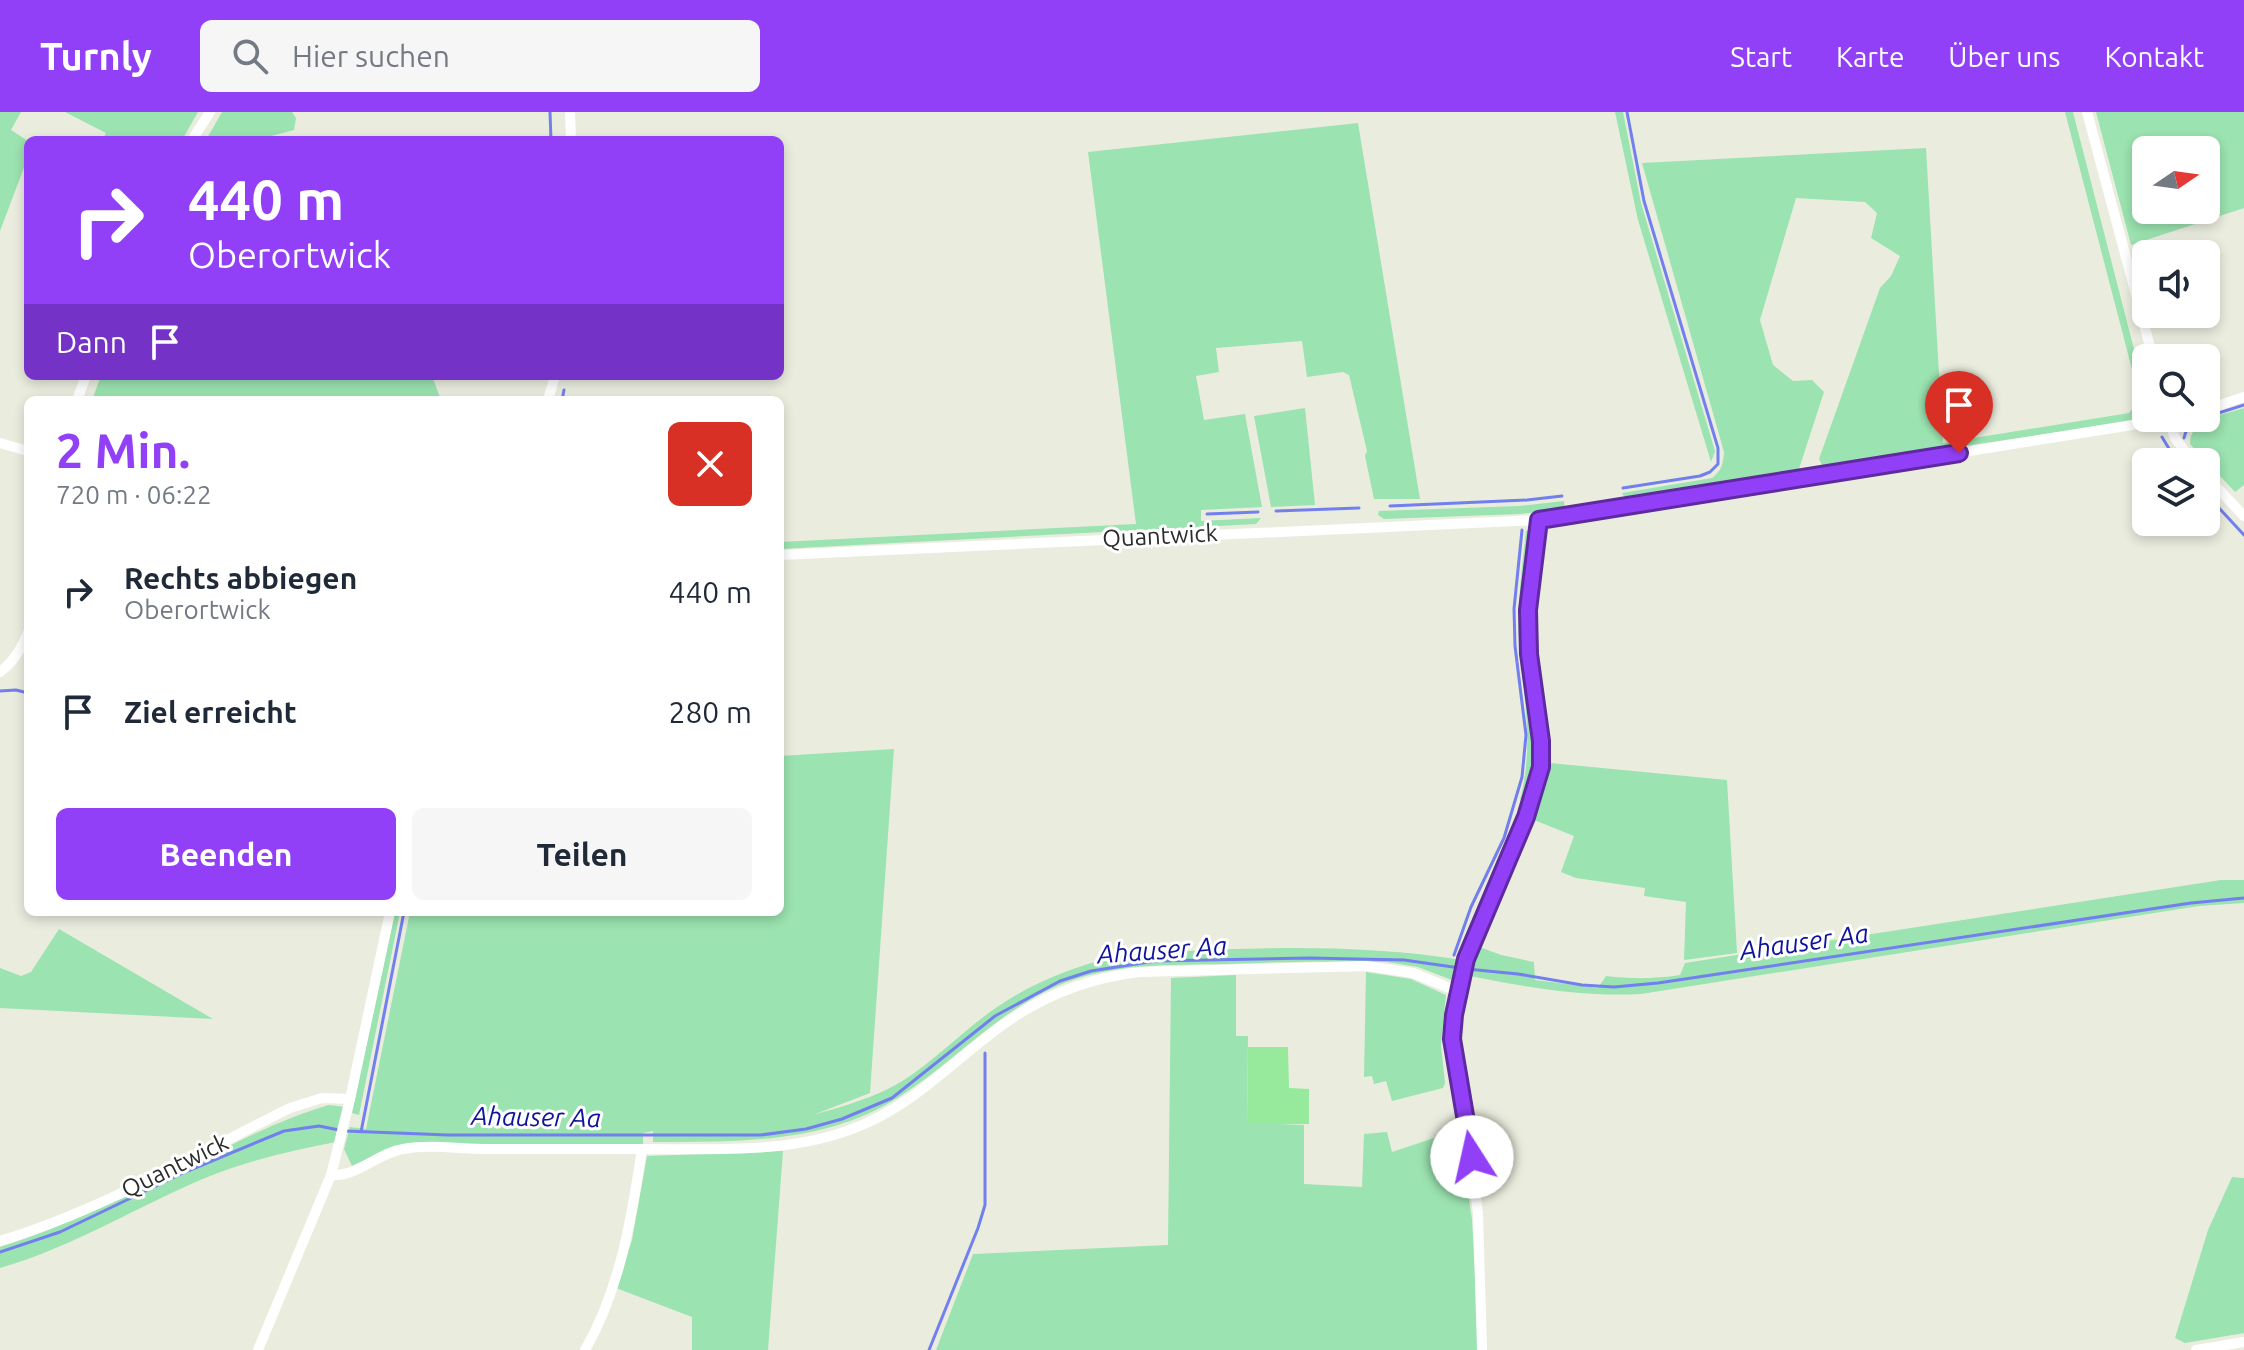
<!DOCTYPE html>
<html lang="de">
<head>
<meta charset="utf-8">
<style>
	:root { --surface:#fff; --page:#f6f6f7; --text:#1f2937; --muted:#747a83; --accent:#9240f8 }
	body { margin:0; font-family:Ubuntu,sans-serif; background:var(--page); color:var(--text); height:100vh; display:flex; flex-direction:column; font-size:30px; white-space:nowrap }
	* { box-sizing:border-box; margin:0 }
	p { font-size:26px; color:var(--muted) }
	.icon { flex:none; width:44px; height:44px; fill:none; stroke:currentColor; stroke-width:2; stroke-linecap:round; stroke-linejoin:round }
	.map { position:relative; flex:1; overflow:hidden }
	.details { position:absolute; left:24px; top:284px; width:760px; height:520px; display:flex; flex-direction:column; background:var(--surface); border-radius:12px; box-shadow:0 4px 12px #0003 }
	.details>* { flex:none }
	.guide { position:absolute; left:24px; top:24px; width:760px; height:244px; border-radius:12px; box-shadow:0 4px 12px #0003; background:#9240f8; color:#fff; overflow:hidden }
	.needle { width:52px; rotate:77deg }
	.fabs { position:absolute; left:2132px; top:24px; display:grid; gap:16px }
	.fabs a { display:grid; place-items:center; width:88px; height:88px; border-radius:12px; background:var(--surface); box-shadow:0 4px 12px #0003; font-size:40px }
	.pin { position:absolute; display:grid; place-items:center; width:68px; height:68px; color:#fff; margin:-82px -34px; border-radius:50% 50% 50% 0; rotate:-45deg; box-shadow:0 0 8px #0007 }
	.pin .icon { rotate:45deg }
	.me { position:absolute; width:88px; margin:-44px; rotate:350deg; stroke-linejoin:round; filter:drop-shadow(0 0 6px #0008) }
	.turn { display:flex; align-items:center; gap:28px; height:168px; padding:0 32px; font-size:36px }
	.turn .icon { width:104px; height:104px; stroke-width:2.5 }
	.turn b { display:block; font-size:56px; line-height:68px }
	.then { display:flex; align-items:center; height:76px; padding:0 32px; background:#0003; gap:16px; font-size:30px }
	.round { display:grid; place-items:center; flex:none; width:84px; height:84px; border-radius:12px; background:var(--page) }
	.head { display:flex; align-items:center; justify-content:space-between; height:136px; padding:0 32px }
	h1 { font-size:48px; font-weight:600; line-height:60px; color:var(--accent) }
	.primary-button { display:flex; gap:16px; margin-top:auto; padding:16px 32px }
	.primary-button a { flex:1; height:92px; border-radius:12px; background:var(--accent); color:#fff; font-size:32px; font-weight:600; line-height:92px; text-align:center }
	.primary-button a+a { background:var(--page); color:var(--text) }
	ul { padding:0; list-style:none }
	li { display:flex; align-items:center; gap:24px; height:120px; padding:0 32px }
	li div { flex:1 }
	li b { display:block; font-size:30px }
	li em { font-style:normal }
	header { display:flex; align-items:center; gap:48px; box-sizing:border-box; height:112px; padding:0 40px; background:var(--accent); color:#fff }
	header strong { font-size:38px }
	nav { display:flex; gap:44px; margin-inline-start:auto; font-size:28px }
	.search { width:560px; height:72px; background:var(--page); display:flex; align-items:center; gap:20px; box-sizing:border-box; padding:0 28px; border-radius:12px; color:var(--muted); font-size:30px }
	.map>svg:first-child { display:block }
	.green { fill:#9be3b0; fill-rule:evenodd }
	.pitch { fill:#97ea9c }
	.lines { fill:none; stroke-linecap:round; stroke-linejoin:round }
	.stream { stroke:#727fee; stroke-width:3 }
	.minor { stroke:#fff; stroke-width:10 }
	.route-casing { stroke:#5f2aa1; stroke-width:20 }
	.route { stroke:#9240f8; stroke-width:14 }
	.labels { text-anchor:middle; stroke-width:6; stroke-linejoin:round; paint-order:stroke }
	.street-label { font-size:24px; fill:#2c2c2c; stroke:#fff }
	.water-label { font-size:26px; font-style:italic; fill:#0f139d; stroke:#fff }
</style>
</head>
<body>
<header>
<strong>Turnly</strong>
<div class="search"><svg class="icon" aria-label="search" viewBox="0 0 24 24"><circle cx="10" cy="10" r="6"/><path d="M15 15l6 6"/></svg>Hier suchen</div>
<nav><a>Start</a><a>Karte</a><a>Über uns</a><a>Kontakt</a></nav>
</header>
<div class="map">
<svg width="2244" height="1238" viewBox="0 0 2244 1238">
	<rect width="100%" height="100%" fill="#eaedde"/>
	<!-- green -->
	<path class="green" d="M0,0H21L11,18L28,29V45L0,119Z
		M65,0H198L182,28H102L106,21Z
		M222,0H292L296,6L294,18L256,28H206Z
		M1615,0H1623L1641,91L1715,339L1711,350L1638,108Z
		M2065,0H2073L2146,284V296L2133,309L1823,355L1819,347L1880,176L1891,164L1900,144L1871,126L1877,101L1865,90L1796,86L1760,208L1773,253L1793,269L1812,268L1824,280L1797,363L1626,388L1622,381L1712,366C1722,358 1723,352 1724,340L1642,51L1926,36L1943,331L2129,301L2140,288Z
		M2096,0H2244V96L2131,133ZM2146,38H2206V98H2146Z
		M1358,11L1420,387H1374L1365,344L1367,339L1349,263L1343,260L1307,265L1302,229L1216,236L1219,260L1196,264L1204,308L1245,302L1262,395L1201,398V409L1261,406L1256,412L780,437V430L1136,412L1088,40Z
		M101,264H432L441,288H92Z
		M1305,296L1315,393L1271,395L1254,304Z
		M2244,296V373L2235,380L2190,332C2190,306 2223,303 2244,296Z
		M1564,389L1565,397L1520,402L1384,407L1378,403L1379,399L1519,394Z
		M1529,418L1531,419C1528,444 1524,469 1523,493C1522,539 1551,656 1520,688C1535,628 1523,588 1519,529C1517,492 1522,456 1526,419Z
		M894,637L870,981L813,1003C844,994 877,985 904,968C935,948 961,921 990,900C1029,871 1078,853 1124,842C1237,836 1351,830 1462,848L1457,870L1418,855L1387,850C1333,849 1278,850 1224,852C1168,853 1110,851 1057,874C996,901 954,950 899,985C826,1032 736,1030 653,1030V1019L643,1021V1034L389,1037L352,1054L344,1037L350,1015L366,1017L410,800H780V644Z
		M1550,651L1727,668L1737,841L1684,848L1686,790L1644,784L1645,776L1576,766L1561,760L1574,724L1534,708Z
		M2221,768H2244V791L2199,794L1641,882C1581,885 1525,875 1465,863L1477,834L1501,843L1534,850L1535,868L1598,876L1606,864C1632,867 1654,867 1680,863L1685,851Z
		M395,800H400L359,1003L352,1001Z
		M59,817L213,907L0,896V856L21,864L31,860Z
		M1366,860L1411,867L1446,883L1441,933L1445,971L1443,976L1392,989L1386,969L1374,972L1372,964L1364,965Z
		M1236,863V924H1248L1247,1011L1304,1013V1072L1362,1075L1364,1022L1387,1020L1392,1040L1458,1018L1472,1107L1479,1238H936L973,1142L1168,1133L1171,866Z
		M329,993L345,995L336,1030C294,1038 250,1048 210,1064C139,1093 74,1135 0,1156V1135C67,1114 130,1083 193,1052C238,1030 280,1007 329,993Z
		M783,1039L768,1238H692V1205L616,1176L632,1128L647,1044Z
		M2232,1065L2244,1066V1221L2185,1231L2175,1226L2208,1118Z"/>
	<!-- pitch -->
	<path class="pitch" d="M1248,935H1288L1289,976L1309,977V1012H1247Z"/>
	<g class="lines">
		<!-- stream -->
		<path class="stream" d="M550,0L551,28
			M562,288L564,278
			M2206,305L2244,293
			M2162,325L2177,350
			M2184,326C2187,314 2191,310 2203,306
			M1623,376L1700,364L1710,360L1718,352V336L1644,89L1627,0
			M2206,382L2244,423
			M1390,394L1527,388L1562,384
			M1276,399L1359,396
			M1207,402L1258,400
			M0,579L16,578L28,581
			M1454,843L1471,795L1504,726L1522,665L1526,623L1515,534L1514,497L1522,418
			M1467,857L1518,862L1582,873L1614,875L1658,871L2191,791L2244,786
			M346,1019L448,1023H761L806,1017L842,1007L892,986L995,904L1060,869L1091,859L1155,849L1310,846L1404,848L1460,856
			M361,1020L404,800
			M0,1140L60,1120L183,1061L284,1019L319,1014L339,1018
			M929,1238L978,1116L985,1093V941"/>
		<!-- minor -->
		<path class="minor" d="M570,0L571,28
			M2087,0L2153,246
			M192,28L210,0
			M77,288L86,264
			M548,288L555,264
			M2206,298L2244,285
			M2168,306L2175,326L2193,350
			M0,331L28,339
			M2206,364L2244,404
			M780,443L1539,408L2176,306
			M0,560C14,550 22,536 28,520
			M331,1063C358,1065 377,1041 403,1037C430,1032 461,1037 488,1037C541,1037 593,1037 646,1037C717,1037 795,1042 862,1013C917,990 956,946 1004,912C1044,883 1090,866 1139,860L1367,854L1413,861L1457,879
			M0,1129C102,1098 195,1043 290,996L322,986L350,987
			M258,1238L331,1063L350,987L390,800
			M585,1238C620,1178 632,1104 642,1037
			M1482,1238L1478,1102L1469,1026L1452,927L1454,903L1466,847L1526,705L1541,655V629L1529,542L1528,498L1539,408
			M2196,1238L2244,1230"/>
	</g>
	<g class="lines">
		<defs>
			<path id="route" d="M1472,1045L1452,927L1454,903L1466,847L1526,705L1541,655V629L1529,542L1528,498L1539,408L1959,341"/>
		</defs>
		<!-- route casing -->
		<use href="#route" class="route-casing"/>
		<!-- route -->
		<use href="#route" class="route"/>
	</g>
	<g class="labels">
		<!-- street labels -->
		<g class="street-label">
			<text transform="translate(1160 424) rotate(-3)" y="8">Quantwick</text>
			<text transform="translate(175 1054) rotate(-26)" y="8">Quantwick</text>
		</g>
		<!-- water labels -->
		<g class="water-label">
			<text transform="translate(1804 830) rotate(-8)" y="9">Ahauser Aa</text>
			<text transform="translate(1162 838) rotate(-4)" y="9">Ahauser Aa</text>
			<text transform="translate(536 1005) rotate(1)" y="9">Ahauser Aa</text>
		</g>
	</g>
</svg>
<div class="fabs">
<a><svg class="needle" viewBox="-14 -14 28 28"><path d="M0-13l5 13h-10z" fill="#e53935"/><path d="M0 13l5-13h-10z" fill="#747a83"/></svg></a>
<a><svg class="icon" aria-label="sound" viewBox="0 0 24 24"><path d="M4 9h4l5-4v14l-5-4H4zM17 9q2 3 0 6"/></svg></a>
<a><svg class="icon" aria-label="search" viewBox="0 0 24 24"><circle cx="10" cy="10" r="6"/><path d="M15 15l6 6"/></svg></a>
<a><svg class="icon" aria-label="layers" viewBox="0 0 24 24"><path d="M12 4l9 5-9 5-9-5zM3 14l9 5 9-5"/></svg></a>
</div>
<div class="pin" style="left:1959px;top:341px;background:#d93025"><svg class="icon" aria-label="arrive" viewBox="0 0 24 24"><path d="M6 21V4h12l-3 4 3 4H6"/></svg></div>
<svg class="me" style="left:1472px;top:1045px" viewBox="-20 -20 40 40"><circle r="19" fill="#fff"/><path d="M0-13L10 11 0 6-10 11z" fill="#9240f8"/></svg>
<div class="guide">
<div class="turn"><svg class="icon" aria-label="right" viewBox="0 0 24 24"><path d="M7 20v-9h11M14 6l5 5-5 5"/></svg><div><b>440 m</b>Oberortwick</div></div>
<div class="then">Dann<svg class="icon" aria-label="arrive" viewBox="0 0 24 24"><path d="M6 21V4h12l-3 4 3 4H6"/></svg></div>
</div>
<section class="details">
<div class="head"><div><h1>2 Min.</h1><p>720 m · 06:22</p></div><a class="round" style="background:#d93025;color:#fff"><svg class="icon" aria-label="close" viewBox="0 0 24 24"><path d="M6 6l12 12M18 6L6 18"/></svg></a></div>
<ul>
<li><svg class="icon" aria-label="right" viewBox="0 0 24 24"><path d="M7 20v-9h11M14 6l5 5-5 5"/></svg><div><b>Rechts abbiegen</b><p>Oberortwick</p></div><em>440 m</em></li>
<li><svg class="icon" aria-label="arrive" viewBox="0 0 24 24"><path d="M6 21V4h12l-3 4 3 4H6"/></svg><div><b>Ziel erreicht</b></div><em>280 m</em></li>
</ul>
<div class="primary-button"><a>Beenden</a><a>Teilen</a></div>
</section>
</div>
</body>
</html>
